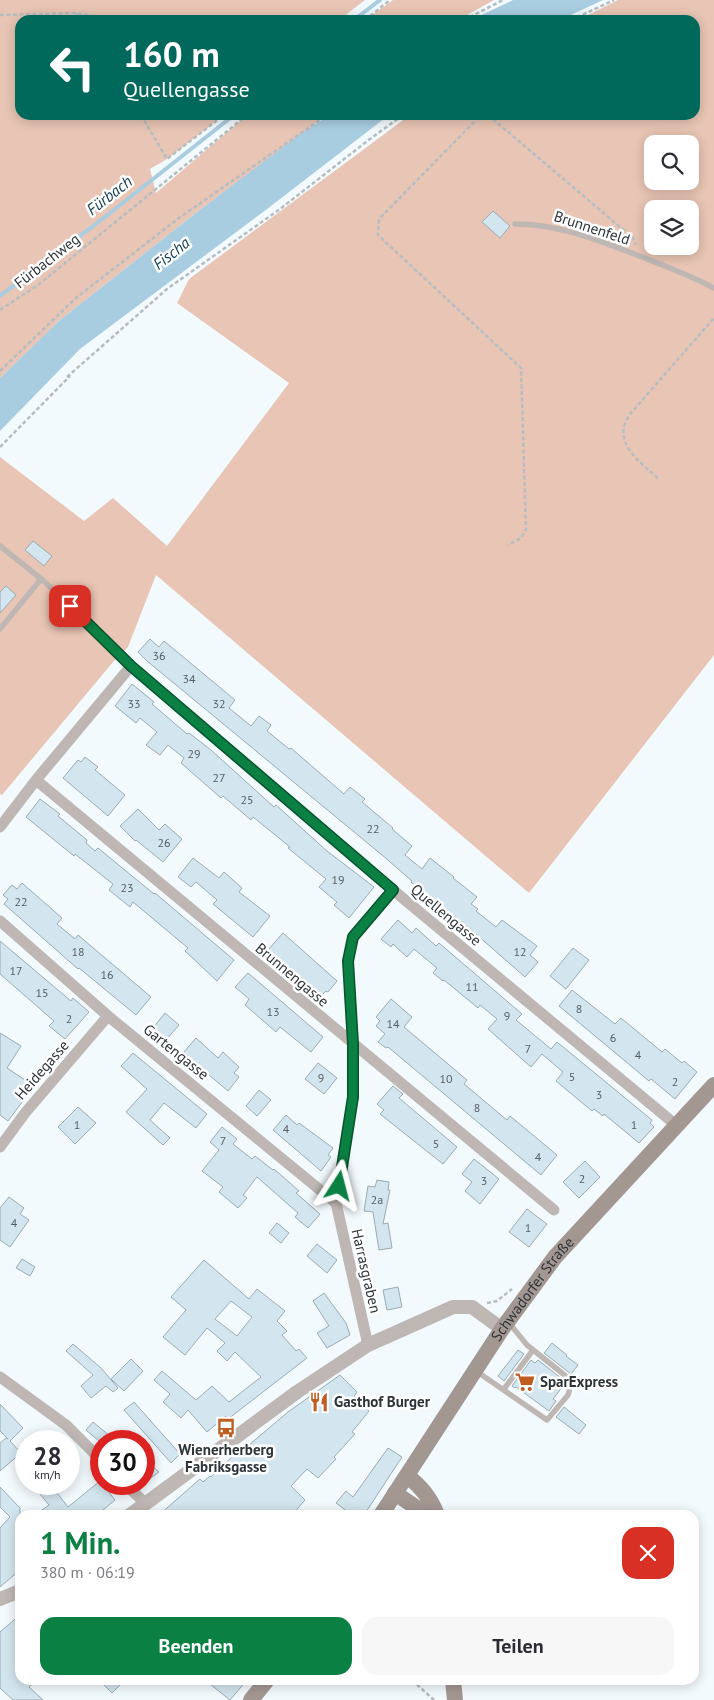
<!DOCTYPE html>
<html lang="de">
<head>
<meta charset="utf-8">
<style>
	:root { --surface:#fff; --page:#f7f7f7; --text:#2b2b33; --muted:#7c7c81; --accent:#0b8043 }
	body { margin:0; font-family:"PT Sans",sans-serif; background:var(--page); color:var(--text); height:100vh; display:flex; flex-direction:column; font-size:19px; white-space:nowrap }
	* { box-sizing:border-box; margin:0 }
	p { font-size:16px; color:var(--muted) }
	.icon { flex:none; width:28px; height:28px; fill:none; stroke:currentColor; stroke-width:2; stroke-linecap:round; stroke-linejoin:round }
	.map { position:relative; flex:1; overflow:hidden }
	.drawer { position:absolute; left:15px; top:1510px; width:684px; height:175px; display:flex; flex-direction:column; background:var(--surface); border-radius:15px; box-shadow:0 2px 12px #0003 }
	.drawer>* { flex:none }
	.top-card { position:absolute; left:15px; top:15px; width:685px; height:105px; border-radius:15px; box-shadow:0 2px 12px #0003; background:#00695c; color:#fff; overflow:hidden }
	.tools { position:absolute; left:644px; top:135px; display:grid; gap:10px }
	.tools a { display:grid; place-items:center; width:55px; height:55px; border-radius:10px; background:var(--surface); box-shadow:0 2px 12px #0003; font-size:25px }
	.speed { position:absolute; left:15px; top:1430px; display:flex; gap:10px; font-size:25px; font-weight:700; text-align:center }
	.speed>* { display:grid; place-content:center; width:65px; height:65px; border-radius:50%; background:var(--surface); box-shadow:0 2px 12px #0003; line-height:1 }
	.speed small { font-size:12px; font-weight:400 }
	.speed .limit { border:8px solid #d22; background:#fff; color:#111 }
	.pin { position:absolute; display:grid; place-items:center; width:42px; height:42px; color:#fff; margin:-21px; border-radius:10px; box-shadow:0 2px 8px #0006 }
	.me { position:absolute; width:55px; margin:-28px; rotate:9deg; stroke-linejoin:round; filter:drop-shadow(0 0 4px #0008) }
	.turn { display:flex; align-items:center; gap:18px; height:105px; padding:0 25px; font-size:22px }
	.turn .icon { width:65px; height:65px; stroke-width:2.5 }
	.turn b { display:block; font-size:35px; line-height:42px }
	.round { display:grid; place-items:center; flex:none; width:52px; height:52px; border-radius:15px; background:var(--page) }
	.overview { display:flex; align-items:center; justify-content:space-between; height:85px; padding:0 25px }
	h1 { font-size:30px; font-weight:800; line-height:38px; color:var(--accent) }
	.button { display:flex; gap:10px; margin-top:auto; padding:10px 25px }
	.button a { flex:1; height:58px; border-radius:15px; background:var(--accent); color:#fff; font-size:20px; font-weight:800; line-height:58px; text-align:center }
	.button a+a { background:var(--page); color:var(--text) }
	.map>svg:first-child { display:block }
	.green { fill:#e8c5b4; fill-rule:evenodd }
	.water { fill:#a9cde0 }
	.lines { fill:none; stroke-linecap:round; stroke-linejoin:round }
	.stream { stroke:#a9cde0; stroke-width:4 }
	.building { fill:#d3e5ee; stroke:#9aabb4; fill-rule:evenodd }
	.path { stroke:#b6bdc1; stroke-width:2.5; stroke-dasharray:4 2.5; stroke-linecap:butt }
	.service { stroke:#bfb7b3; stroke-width:5.5 }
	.minor { stroke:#bfb7b3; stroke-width:11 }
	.tertiary { stroke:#bfb7b3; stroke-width:14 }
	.secondary { stroke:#a39792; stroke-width:16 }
	.route-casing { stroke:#07532c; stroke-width:12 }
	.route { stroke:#0b8043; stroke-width:9 }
	.labels { text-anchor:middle; stroke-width:5; stroke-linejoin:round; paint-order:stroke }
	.number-label { font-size:12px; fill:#566066 }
	.street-label { font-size:15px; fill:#2d3438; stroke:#fff }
	.poi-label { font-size:15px; font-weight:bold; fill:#2d3438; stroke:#fff; text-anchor:start }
	.water-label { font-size:16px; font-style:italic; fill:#0c3c51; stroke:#fff }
</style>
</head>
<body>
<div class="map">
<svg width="714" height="1700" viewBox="0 0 714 1700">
	<rect width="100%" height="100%" fill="#f3fafe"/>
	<!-- green -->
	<path class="green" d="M0,0H365L339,20H20V115H224L167,159L150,169L156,193L247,115H327L197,212L60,320L0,378Z
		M393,0H494L458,20H365Z
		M618,0H714V655L529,893L156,575L128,647L113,662L2,795L0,794V457L84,521L113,498L167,546L289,383L177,303L189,279L410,115H695V20H578ZM652,144H690V181H652ZM652,209H690V246H652Z"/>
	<!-- water -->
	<path class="water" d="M513,0H603L560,20H471Z
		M329,115H389L271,206L80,349L0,431V378L60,320L197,212L299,135Z"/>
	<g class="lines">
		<!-- stream -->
		<path class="stream" d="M354,20L380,0
			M0,296L105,217L234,115"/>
	</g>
	<!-- building -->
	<path class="building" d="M493,211L510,226L500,238L482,222Z
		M33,541L52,556L44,566L25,550Z
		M6,586L16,595L0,613V592Z
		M150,639L159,647L164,641L235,700L229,708L251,726L259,716L271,725L267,731L289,749L291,748L344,794L350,787L365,799L362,802L393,828L392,829L412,846L405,855L422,869L430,858L454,877L453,878L477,897L471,904L478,909L476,911L496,927L502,920L537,946L530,955L538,962L525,977L470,929L411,882L412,881L382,855L147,661L138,652Z
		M132,684L154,702L152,704L187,734L189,733L211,750L274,807L276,805L327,851L374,887L349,918L334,905L337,902L319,887L326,879L288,848L290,847L253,817L251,820L223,796L221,798L181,763L184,758L168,745L160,755L146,745L157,732L140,718L136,723L115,706Z
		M85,757L98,767L95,770L125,795L108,816L63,778L78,760L81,762Z
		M40,799L60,814L58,816L87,840L86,843L95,851L98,848L154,894L155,893L234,960L221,976L217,981L185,951L188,948L133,902L130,907L109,890L113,884L75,854L74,856L26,817Z
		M138,809L159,830L165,824L182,839L163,862L136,840L135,841L120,826Z
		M193,858L219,878L224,872L242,888L239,892L270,916L253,937L213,904L217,900L196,882L191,887L178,877Z
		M22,883L62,918L57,924L75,939L78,935L151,997L136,1015L79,968L78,969L4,904L8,899L3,895L12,885L17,889Z
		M398,920L412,933L416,928L436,946L439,943L522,1014L516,1020L551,1049L557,1042L652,1120L650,1123L654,1127L639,1143L604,1114L603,1116L594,1109L592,1111L556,1081L563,1072L542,1054L531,1067L488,1029L497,1019L480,1005L478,1008L444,980L443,981L433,973L437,968L414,949L407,957L393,944L391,947L381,939Z
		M283,933L337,981L328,992L326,991L322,995L268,950Z
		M0,941L71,1001L73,998L89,1012L65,1039L49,1026L54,1021L0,974Z
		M573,948L589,960L566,989L550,976Z
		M248,973L323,1037L311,1052L280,1027L276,1032L245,1005L249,999L235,987Z
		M572,990L615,1024L621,1018L662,1052L665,1049L682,1063L684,1061L697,1072L675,1099L651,1079L649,1081L559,1006Z
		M391,999L412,1017L404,1027L467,1080L464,1084L507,1120L510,1116L557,1155L541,1175L388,1047L386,1048L378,1042L385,1034L376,1026L380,1021L376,1017Z
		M165,1013L179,1025L166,1040L152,1029Z
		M0,1033L21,1046L7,1068L34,1086L8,1121L0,1115Z
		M196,1038L218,1058L223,1052L239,1067L234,1073L239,1077L228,1091L183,1053Z
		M133,1053L207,1114L196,1128L164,1103L150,1120L170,1138L163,1145L126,1112L147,1089L121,1066Z
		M318,1063L337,1078L324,1094L305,1079Z
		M393,1086L403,1094L399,1098L457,1147L443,1164L380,1114L384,1110L377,1104Z
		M259,1090L271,1100L257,1116L246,1106Z
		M78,1107L96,1123L75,1144L58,1127Z
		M286,1115L297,1125L299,1123L333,1148L328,1155L331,1157L321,1171L273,1130Z
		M222,1127L237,1139L233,1144L252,1159L255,1156L273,1170L274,1169L299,1191L296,1193L320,1214L308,1228L295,1217L298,1213L257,1177L243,1195L247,1198L238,1208L219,1192L223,1187L202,1171L219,1150L210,1142Z
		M474,1159L499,1179L480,1204L465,1191L472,1182L462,1174Z
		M585,1161L600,1177L579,1198L563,1182Z
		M377,1180L389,1182L388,1190H390L383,1224L388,1223L392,1248L379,1250L373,1212L364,1211L368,1186L375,1187Z
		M9,1197L24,1208L20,1214L29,1220L10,1247L0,1240V1208Z
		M527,1209L547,1224L529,1247L509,1232Z
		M277,1223L289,1233L281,1243L269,1233Z
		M317,1244L337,1260L327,1273L307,1256Z
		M22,1259L35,1267L30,1276L16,1268Z
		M204,1260L249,1299L257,1289L285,1311L277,1321L287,1331L282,1335L296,1351L299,1349L307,1358L228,1419L226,1416L207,1432L188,1410L181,1418L163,1402L170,1394L154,1380L162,1371L196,1400L212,1386L229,1402L261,1377L235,1352L227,1361L217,1351L225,1343L207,1328L185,1355L163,1337L186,1310L171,1297ZM231,1301L252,1317L237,1336L215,1319Z
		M398,1287L402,1307L387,1310L383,1290Z
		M324,1293L346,1323L350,1335L327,1348L317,1333L329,1326L313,1301Z
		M552,1343L567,1355L566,1356L578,1365L571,1374L544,1353Z
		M73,1344L101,1368L118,1388L113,1392L106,1386L91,1398L81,1386L93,1375L66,1351Z
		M518,1350L524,1354L504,1381L498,1376Z
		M131,1359L143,1371L124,1391L111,1379Z
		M531,1360L535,1363L538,1360L566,1382L553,1399L556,1401L549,1411L516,1387L515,1388L512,1386Z
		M340,1375L357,1392L354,1396L369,1411L352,1432L355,1434L334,1457L336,1459L318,1478L307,1469L291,1486L305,1500L292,1515H159L200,1479L203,1482L210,1476L211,1477L235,1454L236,1456L288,1412Z
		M134,1402L180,1454L171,1463L124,1410Z
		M0,1404L23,1428L10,1441L21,1453L0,1471V1443L6,1438L8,1439L0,1431Z
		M564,1407L586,1425L579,1434L556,1417Z
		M93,1422L116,1441H99L86,1430Z
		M388,1448L402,1457L364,1515H352L336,1503L346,1491L353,1497Z
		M144,1459L159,1472L144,1483Z
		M100,1481L115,1500L97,1515H35L49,1505L32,1484H50L68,1507Z
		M0,1487L20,1508V1570L0,1587V1528L10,1517L0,1507Z
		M20,1615V1680H37L29,1687L43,1700H13L0,1688V1632Z
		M99,1680H125L112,1693Z
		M205,1680H247L230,1700Z"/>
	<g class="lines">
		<!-- path -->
		<path class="path" d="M75,13L80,20
			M0,15L75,13L120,20
			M365,20L390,0
			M464,20L503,0
			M571,20L614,0
			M141,115L167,159L224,115
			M485,115L479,117L379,219L378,235L521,368L526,529L521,538L508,545
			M488,115L633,238L636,245
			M0,310L38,285L247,115
			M0,371L77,297L179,218L327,115
			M67,377L167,289L280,209L370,139L403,115
			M0,447L70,376
			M658,478C645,467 619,448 624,427C625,422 628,417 631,413L714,318
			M487,1303L497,1301L512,1289
			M412,1680L434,1700"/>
		<!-- service -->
		<path class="service" d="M515,224C556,224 592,238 629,252C658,263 687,274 714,288
			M0,546L45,582L131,666
			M0,629L41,579
			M476,1371L547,1420L568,1395L572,1381L527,1345L509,1323
			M504,1389L533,1350"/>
		<!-- minor -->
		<path class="minor" d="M36,780L554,1210
			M0,827L36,780L131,666L393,890L676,1125
			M0,921L108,1016L336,1203
			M0,1147L25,1113L108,1016
			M368,1345L336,1203L353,1097V1044L348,961L353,937L393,890
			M0,1377L66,1425L101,1460
			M125,1484L145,1503"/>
		<!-- tertiary -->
		<path class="tertiary" d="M130,1515L297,1392L368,1345L453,1307H472L502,1329
			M0,1599L20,1591"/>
		<!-- secondary -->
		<g class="secondary">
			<path d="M407,1476C421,1486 431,1499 437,1515"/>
			<path d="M395,1493L427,1515"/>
			<path id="s1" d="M381,1515L502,1329L555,1257L714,1085"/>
			<path d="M453,1680L455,1700"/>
			<path d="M251,1700L267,1680"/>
		</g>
	</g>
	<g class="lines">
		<defs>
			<path id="route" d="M70,606L131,666L393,890L353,937L348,961L353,1044V1097L339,1186"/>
		</defs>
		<!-- route casing -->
		<use href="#route" class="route-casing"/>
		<!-- route -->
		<use href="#route" class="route"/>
	</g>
	<!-- icons -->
	<defs>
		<symbol id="supermarket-bare" viewBox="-9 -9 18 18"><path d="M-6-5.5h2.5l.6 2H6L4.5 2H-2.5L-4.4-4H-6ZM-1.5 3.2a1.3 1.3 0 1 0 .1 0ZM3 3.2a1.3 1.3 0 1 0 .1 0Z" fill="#bf5d21" stroke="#fff" stroke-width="2.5" paint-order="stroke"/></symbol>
		<symbol id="restaurant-bare" viewBox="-9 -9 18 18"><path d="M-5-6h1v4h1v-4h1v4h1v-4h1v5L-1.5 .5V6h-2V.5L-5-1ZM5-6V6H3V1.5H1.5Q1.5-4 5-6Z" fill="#bf5d21" stroke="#fff" stroke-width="2.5" paint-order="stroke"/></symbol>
		<symbol id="bus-bare" viewBox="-9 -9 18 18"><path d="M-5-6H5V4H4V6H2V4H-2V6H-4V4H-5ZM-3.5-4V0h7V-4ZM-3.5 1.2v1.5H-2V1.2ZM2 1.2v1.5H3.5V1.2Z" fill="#bf5d21" stroke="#fff" stroke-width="2.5" paint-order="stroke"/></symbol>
	</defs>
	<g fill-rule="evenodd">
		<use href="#supermarket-bare" x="511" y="1368" width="28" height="28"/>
		<use href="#restaurant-bare" x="305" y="1388" width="28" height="28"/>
		<use href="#bus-bare" x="212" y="1414" width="28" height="28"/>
	</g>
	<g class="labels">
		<!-- number labels -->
		<g class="number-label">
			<text x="159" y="660">36</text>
			<text x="189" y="683">34</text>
			<text x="134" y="708">33</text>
			<text x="219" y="708">32</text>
			<text x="194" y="758">29</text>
			<text x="219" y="782">27</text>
			<text x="247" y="804">25</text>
			<text x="373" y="833">22</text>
			<text x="164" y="847">26</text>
			<text x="338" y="884">19</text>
			<text x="127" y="892">23</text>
			<text x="21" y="906">22</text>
			<text x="78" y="956">18</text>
			<text x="520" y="956">12</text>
			<text x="16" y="975">17</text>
			<text x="107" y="979">16</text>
			<text x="472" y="991">11</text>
			<text x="42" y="997">15</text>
			<text x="579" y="1013">8</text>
			<text x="273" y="1016">13</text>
			<text x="507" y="1020">9</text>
			<text x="69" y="1023">2</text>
			<text x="393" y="1028">14</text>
			<text x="613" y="1042">6</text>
			<text x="528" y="1053">7</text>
			<text x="638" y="1059">4</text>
			<text x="572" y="1081">5</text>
			<text x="321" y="1082">9</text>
			<text x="446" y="1083">10</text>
			<text x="675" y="1086">2</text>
			<text x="599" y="1099">3</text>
			<text x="477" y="1112">8</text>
			<text x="77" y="1129">1</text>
			<text x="634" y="1129">1</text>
			<text x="286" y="1133">4</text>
			<text x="223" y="1145">7</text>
			<text x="436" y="1148">5</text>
			<text x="538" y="1161">4</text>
			<text x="582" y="1183">2</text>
			<text x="484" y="1185">3</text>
			<text x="377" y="1204">2a</text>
			<text x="14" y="1227">4</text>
			<text x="528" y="1232">1</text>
		</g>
		<!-- street labels -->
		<g class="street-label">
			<text transform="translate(592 228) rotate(18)" y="5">Brunnenfeld</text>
			<text transform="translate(47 261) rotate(-38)" y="5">Fürbachweg</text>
			<text transform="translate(446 915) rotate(40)" y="5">Quellengasse</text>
			<text transform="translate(292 975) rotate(40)" y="5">Brunnengasse</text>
			<text transform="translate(176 1052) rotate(39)" y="5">Gartengasse</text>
			<text transform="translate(42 1070) rotate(-49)" y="5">Heidegasse</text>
			<text transform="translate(366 1271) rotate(77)" y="5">Harrasgraben</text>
			<text dy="5" stroke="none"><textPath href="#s1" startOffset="272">Schwadorfer Straße</textPath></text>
		</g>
		<!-- poi labels -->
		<g class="poi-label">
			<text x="540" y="1387">SparExpress</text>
			<text x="334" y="1407">Gasthof Burger</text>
			<text x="226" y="1455" text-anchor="middle">Wienerherberg<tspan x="226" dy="17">Fabriksgasse</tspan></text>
		</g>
		<!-- water labels -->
		<g class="water-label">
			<text transform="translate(109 195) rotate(-38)" y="6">Fürbach</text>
			<text transform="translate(171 253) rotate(-38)" y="6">Fischa</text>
		</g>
	</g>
</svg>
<div class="tools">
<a><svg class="icon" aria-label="search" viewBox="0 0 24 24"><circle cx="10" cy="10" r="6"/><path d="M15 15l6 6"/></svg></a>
<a><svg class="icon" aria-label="layers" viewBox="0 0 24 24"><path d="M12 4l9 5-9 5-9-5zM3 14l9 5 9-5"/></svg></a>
</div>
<div class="speed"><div>28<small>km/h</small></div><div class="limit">30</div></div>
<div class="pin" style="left:70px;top:606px;background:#d93025"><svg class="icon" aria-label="arrive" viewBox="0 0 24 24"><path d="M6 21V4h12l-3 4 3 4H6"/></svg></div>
<svg class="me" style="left:339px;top:1186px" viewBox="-20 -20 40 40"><path d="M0-17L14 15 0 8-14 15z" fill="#0b8043" stroke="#fff" stroke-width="4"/></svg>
<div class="top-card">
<div class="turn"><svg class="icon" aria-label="left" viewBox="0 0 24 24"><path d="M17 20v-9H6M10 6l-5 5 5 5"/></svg><div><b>160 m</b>Quellengasse</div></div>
</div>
<section class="drawer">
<div class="overview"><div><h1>1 Min.</h1><p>380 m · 06:19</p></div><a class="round" style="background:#d93025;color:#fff"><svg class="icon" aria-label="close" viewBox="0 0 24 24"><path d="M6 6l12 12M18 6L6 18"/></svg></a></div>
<div class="button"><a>Beenden</a><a>Teilen</a></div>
</section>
</div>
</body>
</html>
